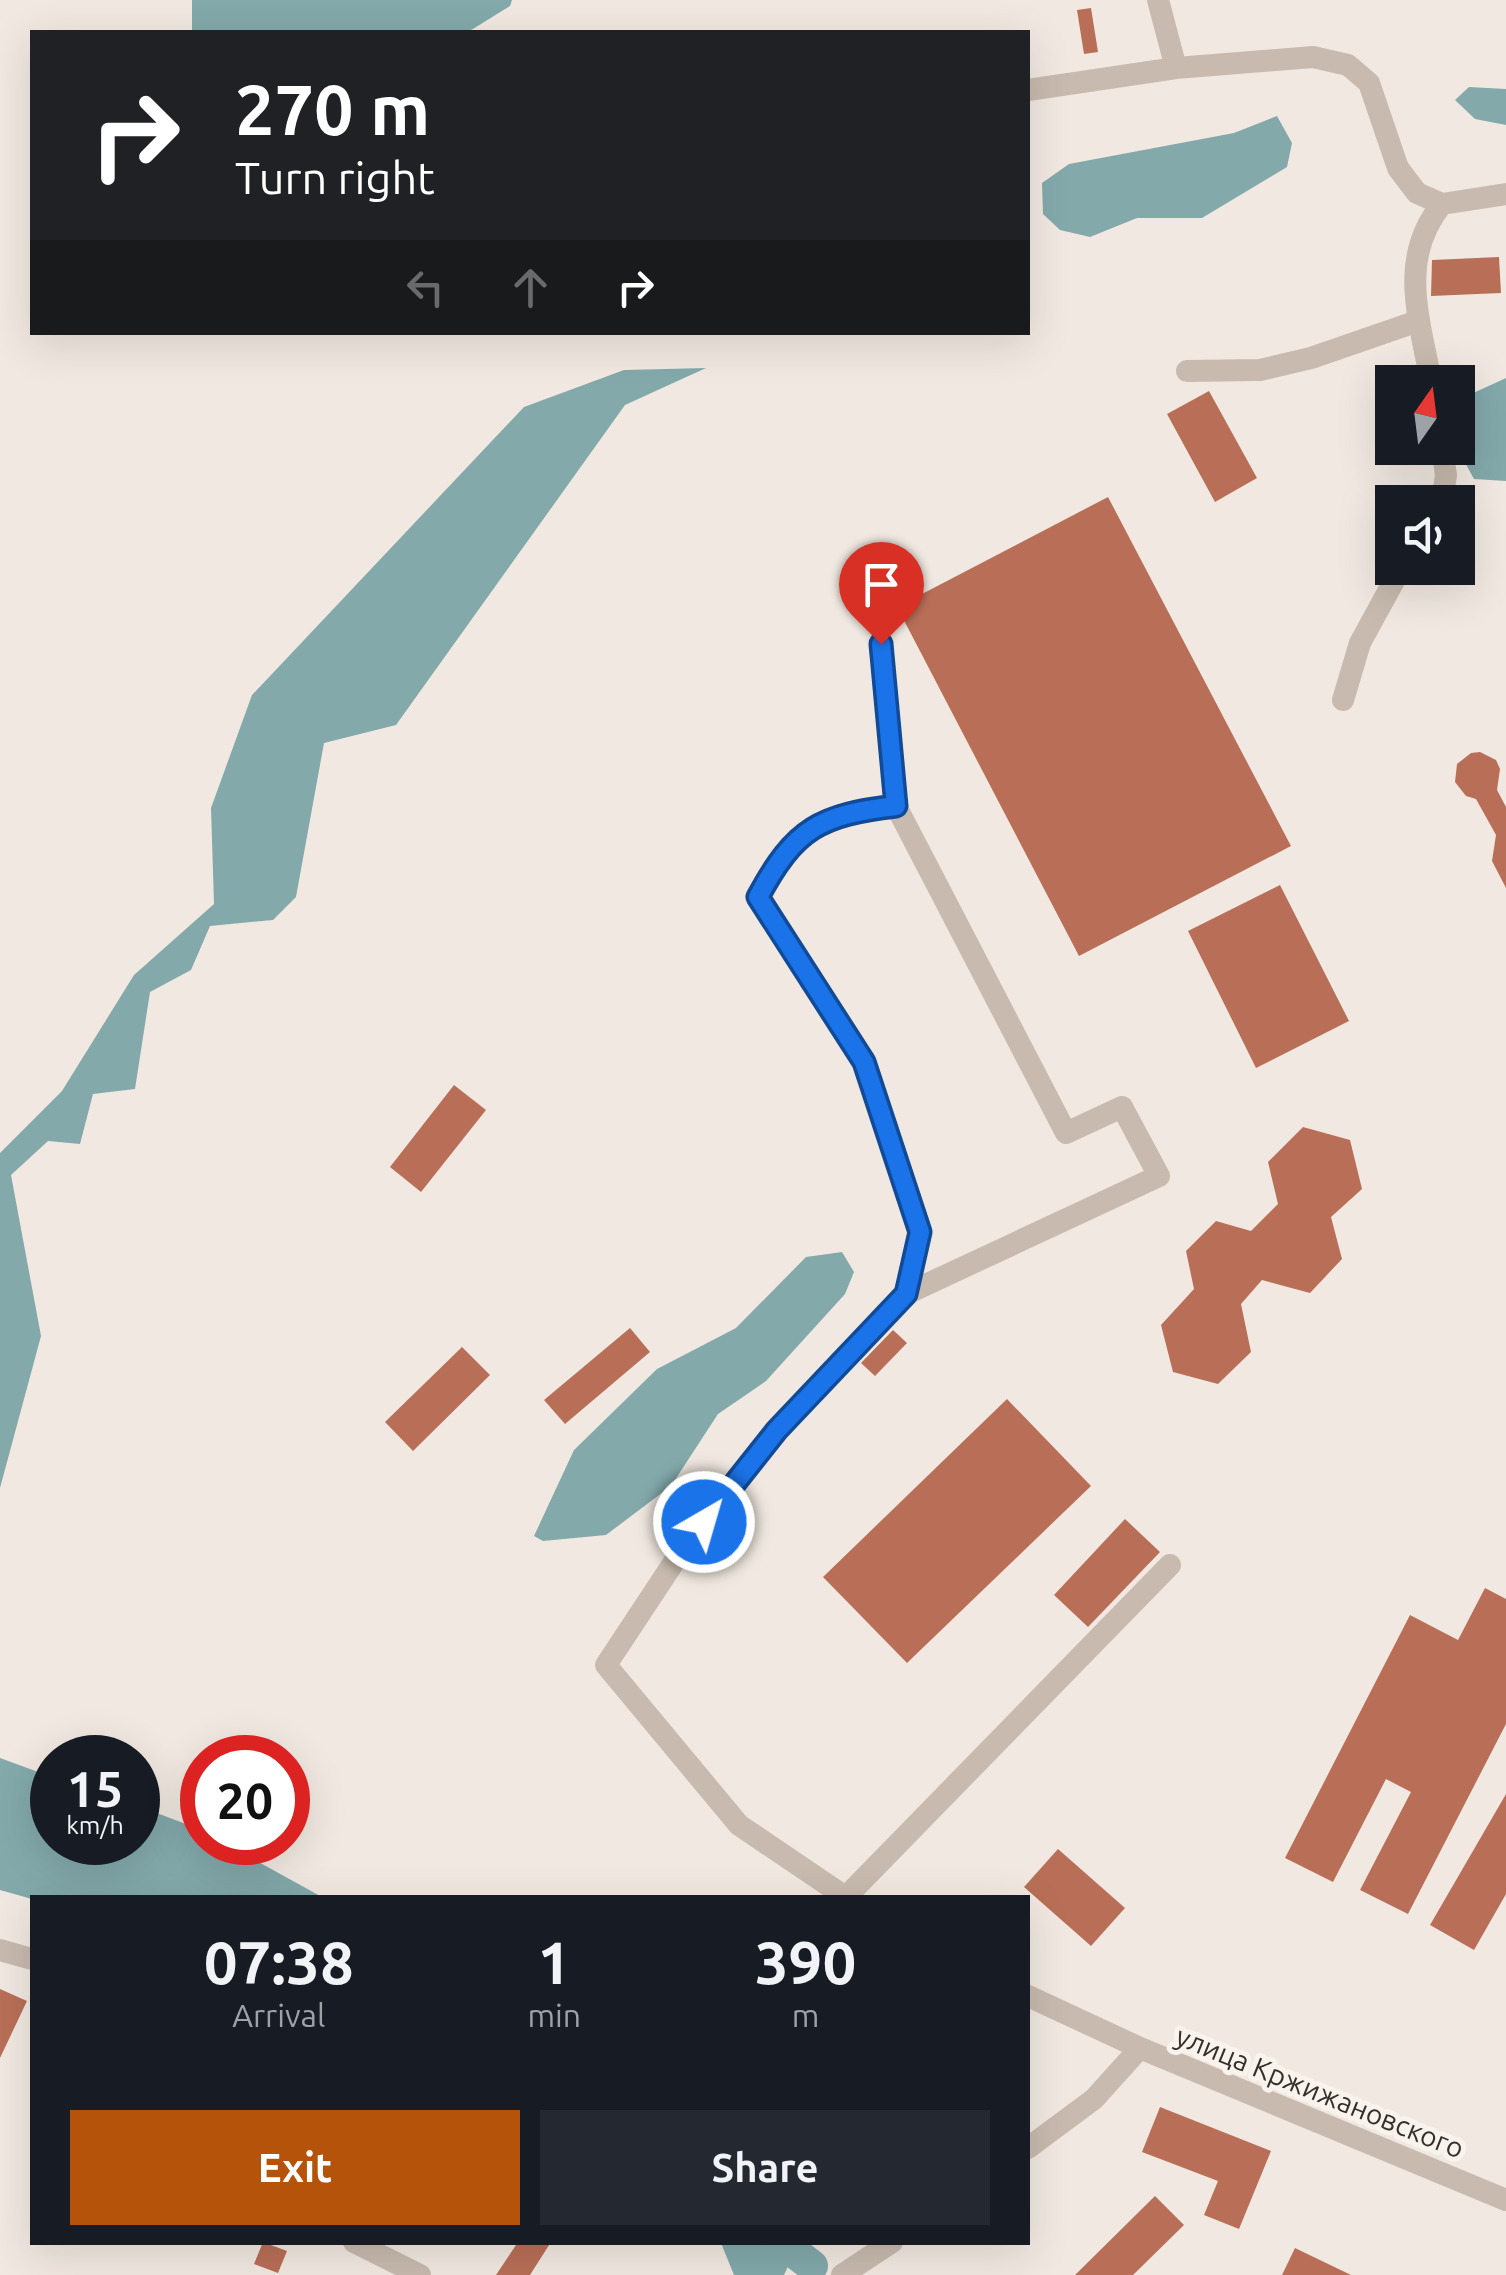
<!DOCTYPE html>
<html lang="en">
<head>
<meta charset="utf-8">
<style>
	:root { --surface:#171b24; --page:#242831; --text:#f1f3f6; --muted:#9ea1a6; --accent:#b45309 }
	body { margin:0; font-family:Ubuntu,sans-serif; background:var(--page); color:var(--text); height:100vh; display:flex; flex-direction:column; font-size:38px; white-space:nowrap }
	* { box-sizing:border-box; margin:0 }
	p { font-size:32px; color:var(--muted) }
	.icon { flex:none; width:55px; height:55px; fill:none; stroke:currentColor; stroke-width:2; stroke-linecap:round; stroke-linejoin:round }
	.map { position:relative; flex:1; overflow:hidden }
	.details { position:absolute; left:30px; top:1895px; width:1000px; height:350px; display:flex; flex-direction:column; background:var(--surface); border-radius:0px; box-shadow:0 10px 40px #0002 }
	.details>* { flex:none }
	.hud { position:absolute; left:30px; top:30px; width:1000px; height:305px; border-radius:0px; box-shadow:0 10px 40px #0002; background:#202124; color:#fff; overflow:hidden }
	.needle { width:65px; rotate:14deg }
	.buttons { position:absolute; left:1375px; top:365px; display:grid; gap:20px }
	.buttons a { display:grid; place-items:center; width:100px; height:100px; border-radius:0px; background:var(--surface); box-shadow:0 10px 40px #0002; font-size:50px }
	.speed { position:absolute; left:30px; top:1735px; display:flex; gap:20px; font-size:50px; font-weight:700; text-align:center }
	.speed>* { display:grid; place-content:center; width:130px; height:130px; border-radius:50%; background:var(--surface); box-shadow:0 10px 40px #0002; line-height:1 }
	.speed small { font-size:25px; font-weight:400 }
	.speed .limit { border:15px solid #d22; background:#fff; color:#111 }
	.pin { position:absolute; display:grid; place-items:center; width:85px; height:85px; color:#fff; margin:-102px -42px; border-radius:50% 50% 50% 0; rotate:-45deg; box-shadow:0 0 10px #0007 }
	.pin .icon { rotate:45deg }
	.me { position:absolute; width:110px; margin:-55px; rotate:38deg; stroke-linejoin:round; filter:drop-shadow(0 0 8px #0008) }
	.turn { display:flex; align-items:center; gap:35px; height:210px; padding:0 40px; font-size:45px }
	.turn .icon { width:130px; height:130px; stroke-width:2.5 }
	.turn b { display:block; font-size:70px; line-height:85px }
	.lanes { display:flex; align-items:center; height:95px; padding:0 40px; background:#0003; justify-content:center; gap:50px; direction:ltr }
	.lanes .off { opacity:.35 }
	.eta { display:flex; justify-content:space-evenly; align-items:center; height:170px; text-align:center }
	.eta b { font-size:60px; font-weight:700; line-height:70px }
	.cta { display:flex; gap:20px; margin-top:auto; padding:20px 40px }
	.cta a { flex:1; height:115px; border-radius:0px; background:var(--accent); color:#fff; font-size:40px; font-weight:700; line-height:115px; text-align:center }
	.cta a+a { background:var(--page); color:var(--text) }
	.map>svg:first-child { display:block }
	.water { fill:#83a9ab }
	.lines { fill:none; stroke-linecap:round; stroke-linejoin:round }
	.river { stroke:#83a9ab; stroke-width:32 }
	.building { fill:#b96f57 }
	.minor { stroke:#c8baae; stroke-width:22 }
	.route-casing { stroke:#114b97; stroke-width:25 }
	.route { stroke:#1a73e8; stroke-width:18 }
	.labels { text-anchor:middle; stroke-width:10; stroke-linejoin:round; paint-order:stroke }
	.street-label { font-size:28px; fill:#372f2b; stroke:#f9f3ed }
</style>
</head>
<body>
<div class="map">
<svg width="1506" height="2275" viewBox="0 0 1506 2275">
	<rect width="100%" height="100%" fill="#f1e9e1"/>
	<!-- water -->
	<path class="water" d="M192,0H512L510,6L468,32H192Z
		M1469,87L1506,89V125L1475,119L1455,100Z
		M1277,116L1292,143L1287,167L1202,218H1137L1090,237L1060,230L1043,214L1042,183L1069,164L1234,133Z
		M706,368L625,405L396,725L324,743L296,897L273,920L210,926L191,970L150,992L135,1089L93,1094L80,1144L48,1141L11,1175L41,1336L0,1488V1153L62,1091L134,975L214,904L211,808L252,695L524,407L624,370Z
		M1506,378V481L1474,479L1457,448L1458,400Z
		M842,1252L854,1272L845,1294L766,1381L718,1414L671,1486L606,1535L543,1541L534,1536L574,1450L657,1369L736,1328L806,1257Z
		M0,1758L52,1777V1842H138V1806L202,1830V1842L224,1843L322,1897L32,1899L0,1890Z
		M721,2243H799L784,2275H734Z"/>
	<g class="lines">
		<!-- river -->
		<path class="river" d="M781,2242L812,2266"/>
	</g>
	<!-- building -->
	<path class="building" d="M1091,8L1098,52L1084,54L1077,10Z
		M1499,257L1501,293L1431,296L1432,260Z
		M1209,391L1257,478L1215,502L1167,414Z
		M1108,497L1291,846L1079,956L897,607Z
		M1480,752L1496,760L1500,769L1497,790L1506,807V888L1492,861L1496,835L1476,799L1466,796L1455,782L1457,764L1471,753Z
		M1280,885L1349,1021L1256,1068L1188,931Z
		M454,1085L486,1110L421,1192L390,1167Z
		M1303,1127L1350,1140L1362,1189L1331,1217L1342,1259L1310,1293L1262,1280L1241,1304L1251,1352L1218,1384L1173,1372L1161,1325L1194,1289L1186,1251L1216,1221L1251,1231L1278,1204L1268,1162Z
		M630,1328L650,1352L565,1424L544,1400Z
		M893,1330L907,1343L875,1376L861,1363Z
		M462,1347L490,1375L413,1451L385,1422Z
		M1007,1399L1091,1486L907,1663L823,1577Z
		M1125,1519L1160,1552L1088,1627L1054,1595Z
		M1485,1588L1506,1599V1724L1408,1914L1360,1890L1411,1792L1386,1779L1333,1882L1285,1858L1410,1615L1458,1640Z
		M1506,1794V1894L1474,1950L1430,1925Z
		M1058,1849L1125,1908L1091,1946L1024,1887Z
		M0,1989L27,2001L0,2058Z
		M1160,2107L1271,2151L1239,2229L1204,2215L1218,2181L1142,2152Z
		M1155,2196L1184,2225L1133,2275H1075Z
		M263,2242L287,2251L278,2273L254,2264Z
		M518,2242H551L530,2275H496Z
		M1295,2248L1351,2275H1282Z"/>
	<g class="lines">
		<!-- minor -->
		<path class="minor" d="M1158,0L1176,68
			M1028,90L1176,68L1313,57L1348,65L1369,83L1398,168L1417,193L1442,204
			M1187,371L1260,370L1311,358L1418,321
			M1431,382C1420,320 1397,259 1442,204L1506,194
			M1442,448L1446,475L1442,502
			M1343,700L1360,643L1401,568
			M896,806L1066,1133L1122,1107L1159,1176L906,1294
			M846,1897L1170,1565
			M847,1898L739,1825L606,1665L680,1553L777,1430L906,1294L920,1232L864,1062L758,897C795,829 820,815 896,806L881,644
			M0,1950L32,1959
			M1028,1996L1140,2048
			M1028,2148L1094,2099L1140,2048L1506,2200
			M354,2242L420,2275
			M842,2275L892,2242"/>
	</g>
	<g class="lines">
		<defs>
			<path id="route" d="M704,1522L777,1430L906,1294L920,1232L864,1062L758,897C795,828 820,815 896,806L881,644"/>
		</defs>
		<!-- route casing -->
		<use href="#route" class="route-casing"/>
		<!-- route -->
		<use href="#route" class="route"/>
	</g>
	<g class="labels">
		<!-- street labels -->
		<g class="street-label">
			<text transform="translate(1320 2092) rotate(22)" y="10">улица Кржижановского</text>
		</g>
	</g>
</svg>
<div class="buttons">
<a><svg class="needle" viewBox="-14 -14 28 28"><path d="M0-13l5 13h-10z" fill="#e53935"/><path d="M0 13l5-13h-10z" fill="#9ea1a6"/></svg></a>
<a><svg class="icon" aria-label="sound" viewBox="0 0 24 24"><path d="M4 9h4l5-4v14l-5-4H4zM17 9q2 3 0 6"/></svg></a>
</div>
<div class="speed"><div>15<small>km/h</small></div><div class="limit">20</div></div>
<div class="pin" style="left:881px;top:644px;background:#d93025"><svg class="icon" aria-label="arrive" viewBox="0 0 24 24"><path d="M6 21V4h12l-3 4 3 4H6"/></svg></div>
<svg class="me" style="left:704px;top:1522px" viewBox="-20 -20 40 40"><circle r="17" fill="#1a73e8" stroke="#fff" stroke-width="3"/><path d="M0-11L8 9 0 5-8 9z" fill="#fff"/></svg>
<div class="hud">
<div class="turn"><svg class="icon" aria-label="right" viewBox="0 0 24 24"><path d="M7 20v-9h11M14 6l5 5-5 5"/></svg><div><b>270 m</b>Turn right</div></div>
<div class="lanes"><svg class="icon off" aria-label="left" viewBox="0 0 24 24"><path d="M17 20v-9H6M10 6l-5 5 5 5"/></svg><svg class="icon off" aria-label="ahead" viewBox="0 0 24 24"><path d="M12 20V5M6 11l6-6 6 6"/></svg><svg class="icon" aria-label="right" viewBox="0 0 24 24"><path d="M7 20v-9h11M14 6l5 5-5 5"/></svg></div>
</div>
<section class="details">
<div class="eta">
<div><b>07:38</b><p>Arrival</p></div>
<div><b>1</b><p>min</p></div>
<div><b>390</b><p>m</p></div>
</div>
<div class="cta"><a>Exit</a><a>Share</a></div>
</section>
</div>
</body>
</html>
